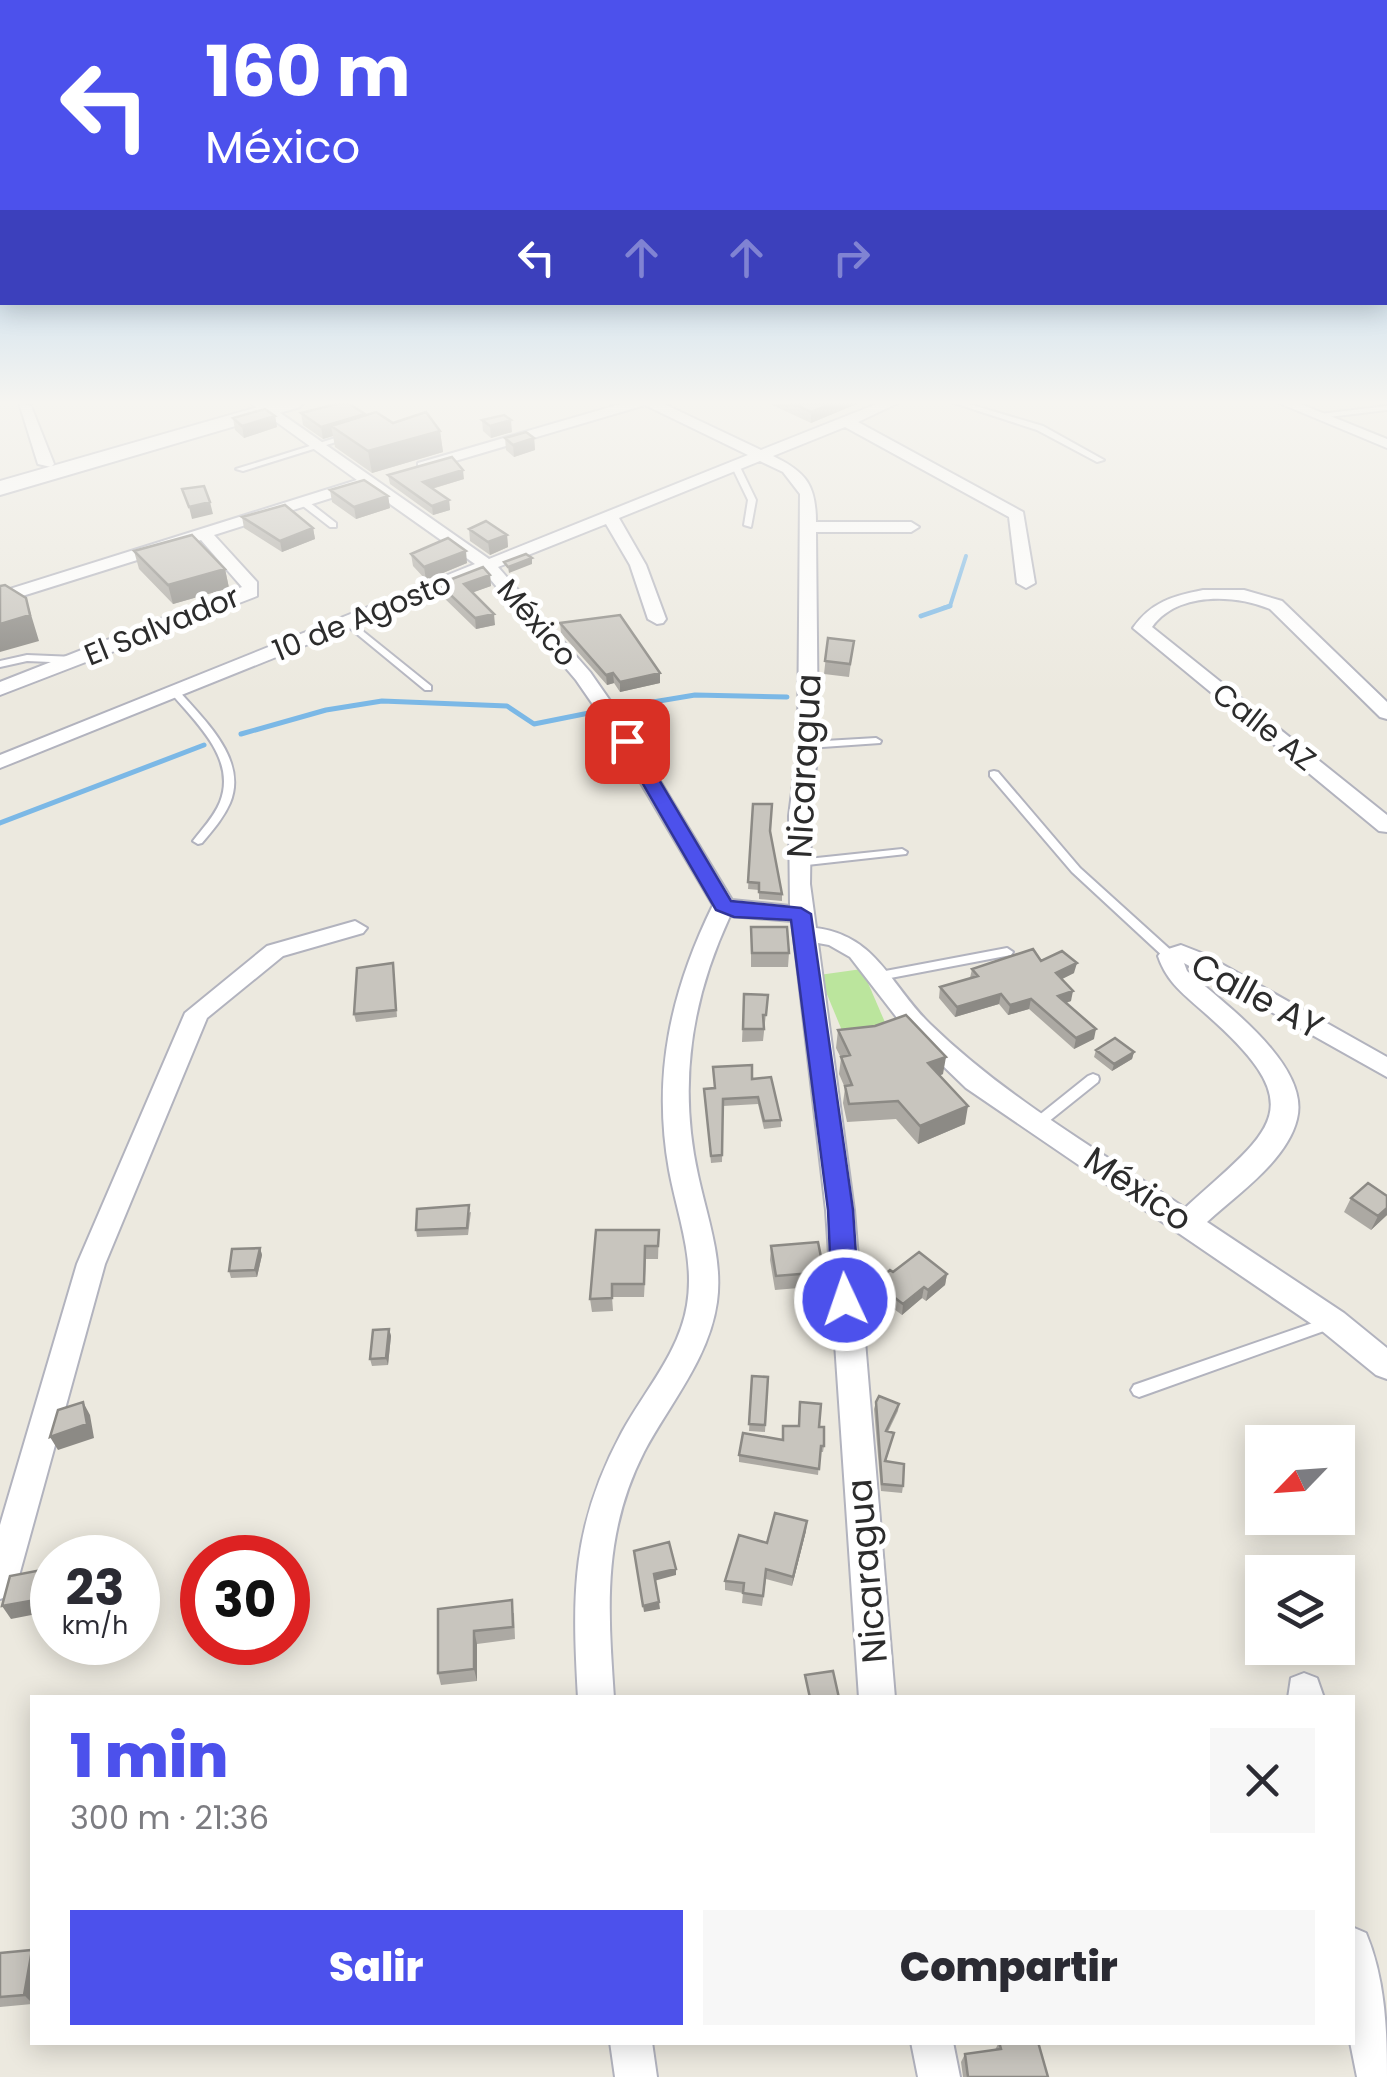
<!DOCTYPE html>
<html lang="es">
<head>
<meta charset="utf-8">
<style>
	:root { --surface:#fff; --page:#f7f7f7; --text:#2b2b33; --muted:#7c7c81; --accent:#4c51ec }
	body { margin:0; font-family:Poppins,sans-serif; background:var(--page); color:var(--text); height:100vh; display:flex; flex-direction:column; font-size:38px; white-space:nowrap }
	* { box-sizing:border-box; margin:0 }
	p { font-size:32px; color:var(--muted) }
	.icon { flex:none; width:55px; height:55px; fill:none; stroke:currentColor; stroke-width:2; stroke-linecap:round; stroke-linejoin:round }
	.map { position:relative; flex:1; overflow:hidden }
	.drawer { position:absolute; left:30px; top:1695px; width:1325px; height:350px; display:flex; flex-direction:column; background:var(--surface); border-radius:0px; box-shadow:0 5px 25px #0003 }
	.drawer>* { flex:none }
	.top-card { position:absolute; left:0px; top:0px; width:1388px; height:305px; box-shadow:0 5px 25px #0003; background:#4c51ec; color:#fff; overflow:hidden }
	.needle { width:65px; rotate:245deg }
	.buttons { position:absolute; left:1245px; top:1425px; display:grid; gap:20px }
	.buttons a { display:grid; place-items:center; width:110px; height:110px; border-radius:0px; background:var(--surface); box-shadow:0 5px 25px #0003; font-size:50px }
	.speed { position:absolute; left:30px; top:1535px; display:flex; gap:20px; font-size:50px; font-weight:700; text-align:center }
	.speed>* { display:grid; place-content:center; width:130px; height:130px; border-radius:50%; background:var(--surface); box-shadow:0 5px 25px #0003; line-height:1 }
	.speed small { font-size:25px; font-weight:400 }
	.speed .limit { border:15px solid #d22; background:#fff; color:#111 }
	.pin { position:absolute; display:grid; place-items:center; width:85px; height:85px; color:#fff; margin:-42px; border-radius:20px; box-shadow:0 5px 15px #0006 }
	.me { position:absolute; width:110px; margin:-55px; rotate:357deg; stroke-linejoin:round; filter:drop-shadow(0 0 8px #0008) }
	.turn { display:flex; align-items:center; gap:35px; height:210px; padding:0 40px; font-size:45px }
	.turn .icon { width:130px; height:130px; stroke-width:2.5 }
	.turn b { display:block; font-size:70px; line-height:85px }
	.lanes { display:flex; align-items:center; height:95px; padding:0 40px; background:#0003; justify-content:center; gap:50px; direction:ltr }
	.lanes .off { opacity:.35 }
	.round { display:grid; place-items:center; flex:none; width:105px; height:105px; border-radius:0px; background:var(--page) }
	.summary { display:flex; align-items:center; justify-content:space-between; height:170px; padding:0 40px }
	h1 { font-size:60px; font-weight:800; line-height:75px; color:var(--accent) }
	.primary-button { display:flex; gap:20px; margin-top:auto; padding:20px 40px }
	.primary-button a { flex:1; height:115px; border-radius:0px; background:var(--accent); color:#fff; font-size:40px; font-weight:800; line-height:115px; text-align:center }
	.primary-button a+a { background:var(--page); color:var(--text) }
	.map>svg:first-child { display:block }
	.pitch { fill:#bbe59d }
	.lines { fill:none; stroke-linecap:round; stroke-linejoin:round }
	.stream-far1 { stroke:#7bb8e6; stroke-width:4 }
	.stream { stroke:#7bb8e6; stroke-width:5 }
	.lane-casing { stroke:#b2b3be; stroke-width:4 }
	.street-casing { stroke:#b2b3be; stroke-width:4 }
	.secondary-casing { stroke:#b2b3be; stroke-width:4 }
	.lane { fill:#fff; fill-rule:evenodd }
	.street { fill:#fff; fill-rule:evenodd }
	.secondary { fill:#fff; fill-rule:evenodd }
	.wall { fill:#aca9a3 }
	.shaded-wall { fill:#8c8a85 }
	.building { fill:#c8c5be; stroke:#8c8a85; stroke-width:2.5 }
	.route { fill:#4c51ec; stroke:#313599; stroke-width:2.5 }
	.labels { text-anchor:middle; stroke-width:10; stroke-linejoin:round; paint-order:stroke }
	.far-street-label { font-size:30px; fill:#2c2c2c; stroke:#fff }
	.street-label { font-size:35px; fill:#2c2c2c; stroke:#fff }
</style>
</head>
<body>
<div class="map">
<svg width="1387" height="2077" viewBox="0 0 1387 2077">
	<rect width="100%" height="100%" fill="#ece9df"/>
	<!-- pitch -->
	<path class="pitch" d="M862,969L887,1027L843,1033L819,975Z"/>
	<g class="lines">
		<!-- stream-far1 -->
		<path class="stream-far1" d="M943,608L950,606L966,556"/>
		<!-- stream -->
		<path class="stream" d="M921,616L950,606
			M617,708L695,695L787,697
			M241,734L326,710L382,701L507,706L534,724L589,713
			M0,823L204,745"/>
		<defs>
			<path id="lane" d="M954,403H965L1043,426L1104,460L1097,462L1037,430Z
				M1387,406V410L1320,418L1316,416L1320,414Z
				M345,435L352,437L243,471L236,469Z
				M733,465L740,467L756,500L751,527L744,525L748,500L732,467Z
				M299,499H305L336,523V527H330L299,503Z
				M349,620L431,686V690H425L346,625V621Z
				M27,655L75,657L80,660L75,663L27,661L0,667V661Z
				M176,690L179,691C205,721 248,760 230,803C223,819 212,831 202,843L198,844L193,841C202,829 214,817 220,802C237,759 196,723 171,693Z
				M876,738L881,741L880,743L808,748L803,745L808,742Z
				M994,771L998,772L1080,868L1174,953L1176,956L1174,959H1166L1072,872L990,776V772Z
				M902,849L907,852L906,854L798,866L793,863L798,860Z
				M1007,948L1013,952L1011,955L880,980L874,976L880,972Z
				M1093,1074L1098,1076L1099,1079L1098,1082L1043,1126H1033L1031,1123L1033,1120L1088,1076Z
				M1330,1317L1335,1319L1337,1323L1335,1327L1139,1397L1134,1395L1131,1390L1134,1385Z"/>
			<path id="street" d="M19,403L31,406L54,464L51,467L38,464Z
				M250,403H266L489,559L748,455L645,405L428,469H418V463L624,403H662L761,450L879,403H898L858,422L1023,512L1035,583L1026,588L1017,583L1009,517L845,427L773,456C806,472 816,485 816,522H911L919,527L911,532H816L818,745L811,816L810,884L816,928C877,936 890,985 930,1024C1005,1097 1098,1150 1185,1208C1273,1128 1314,1109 1206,1014C1185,995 1167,983 1158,956L1162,951L1181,945L1204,954L1387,1057V1077L1184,963L1187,971C1222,1002 1311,1065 1297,1119C1287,1161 1236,1195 1207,1222L1344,1313L1387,1348V1379L1376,1375L1322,1331L966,1088L908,1032L850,957L829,945L818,943L854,1210L895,1698H859L826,1210L792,921L730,916C691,1000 678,1084 698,1175C707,1217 723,1259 717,1302C709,1359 670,1403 644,1452C602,1535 608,1609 614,1698H578C572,1594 571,1527 622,1432C645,1390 679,1353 687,1305C695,1258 677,1214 669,1170C652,1074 671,991 713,905L603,719L576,680L485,573L0,768V755L475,564L366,487L214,535L257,582V596L0,695V682L242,587L201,540L0,603V592L357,480ZM760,461L783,472L800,494L798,745L789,816L790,906L732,900L620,715L590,672L498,567L606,524L630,565L648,619L657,624L663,623L666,619L646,565L619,518Z
				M1279,403H1298L1387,439V448Z
				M1203,590H1244L1282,601L1387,702V719L1380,717L1270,609C1234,594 1177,592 1152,627L1387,815V832L1379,831L1133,628C1151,602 1173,596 1203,590Z
				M355,921L367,928L363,933L283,956L207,1018L105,1264L17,1583L12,1595L0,1599V1525L77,1264L185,1013L267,946Z
				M1304,1673L1317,1678L1324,1698H1288L1291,1678Z
				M1352,1927L1366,1933C1385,1978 1387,2028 1387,2077H1357L1350,2042Z
				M610,2042H652L657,2077H615Z
				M911,2042H953L960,2077H918Z"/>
			<path id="secondary" d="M272,403H303L300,407L0,495V481Z"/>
		</defs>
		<!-- lane casing -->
		<use href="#lane" class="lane-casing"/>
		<!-- street casing -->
		<use href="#street" class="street-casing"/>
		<!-- secondary casing -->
		<use href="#secondary" class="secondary-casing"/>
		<!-- lane -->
		<use href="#lane" class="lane"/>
		<!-- street -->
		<use href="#street" class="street"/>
		<!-- secondary -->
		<use href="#secondary" class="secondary"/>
	</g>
	<!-- wall -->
	<path class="wall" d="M768,403H859L811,423Z
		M301,413L365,414V416L393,423L440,431L443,452L372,473L335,447L333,436L323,439L303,425Z
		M275,416L277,427L244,438L235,430L233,418Z
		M482,420L512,432L491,438L483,431Z
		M505,438H534L535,450L514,457L506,450Z
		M388,475L464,479L432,489L449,500L450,510L433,515L390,484Z
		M330,490L388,496L390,508L356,519L332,502Z
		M242,517L313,528L315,539L282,552L244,528Z
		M469,529L507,535L508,547L490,555L470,541Z
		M134,551L225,569L229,588L173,604L139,569Z
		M411,554L467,563L426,580L413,566Z
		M490,575L491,586L473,592L495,625L476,629L441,595L439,584Z
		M560,623L660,683L620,692L614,683L607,685L561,633Z
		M828,638L854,641L849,677L824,674Z
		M753,804L770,832L782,894V901L759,899V890L748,889Z
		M751,927L789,953L788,967H751Z
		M1041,961L1074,973L1062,979L1071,1001L1066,1003L1094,1039L1074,1049L1029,1009L1008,1015L999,1004L955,1017L939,998L940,987L970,978L972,969Z
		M393,963L397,1017L356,1022L354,1014Z
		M744,994L768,995L763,1041L742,1042Z
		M838,1030L943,1074L939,1076L965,1124L918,1144L896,1119L847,1122L843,1103L845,1088L839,1074L841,1058L836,1048Z
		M1096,1050L1134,1052L1132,1059L1112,1071L1094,1057Z
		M752,1079L781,1120V1127L764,1129L758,1104L723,1106L722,1162L711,1163L704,1089L714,1088Z
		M1351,1198L1387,1215L1371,1230L1344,1212Z
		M471,1212L468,1235L417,1237L416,1230Z
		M659,1230L658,1259H646L644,1297H612L613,1311L592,1312L590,1299Z
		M771,1246L824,1272L822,1286L775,1290L770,1260Z
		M260,1248L262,1255L257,1277L231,1278L229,1271Z
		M893,1272L947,1274L945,1285L926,1301L922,1298L902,1315L874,1294L875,1283Z
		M389,1329L391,1336L388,1365L372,1366L370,1359Z
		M752,1376L768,1377L765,1432L749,1431Z
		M876,1402L899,1404L898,1411L888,1432L892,1440L886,1461L903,1486L902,1493L881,1491L874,1409Z
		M819,1427L824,1446L823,1452H820L818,1475L739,1462V1455Z
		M806,1531L792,1586L766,1579L762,1606L742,1603L743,1593L725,1590V1581L767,1543Z
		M438,1609L514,1613L515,1639L477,1644V1681L441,1685L438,1673Z
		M32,1950V2004L0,2007V1953Z
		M999,2042L1048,2077H963L961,2062L965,2054L995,2050Z"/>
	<!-- shaded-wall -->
	<path class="shaded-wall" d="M833,403H859L811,423V412Z
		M365,414L367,425L331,426L333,436L323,439L321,427Z
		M275,416L277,427L244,438L242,426Z
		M511,420L512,432L491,438L490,426Z
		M440,431L443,452L372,473L368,451Z
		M534,438L535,450L514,457L513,445Z
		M463,470L464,479L424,491L423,482Z
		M388,496L390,508L356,519L354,507Z
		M449,500L450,510L433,515L432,506Z
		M210,502L213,514L192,519L189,507Z
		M313,528L315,539L282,552L280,541Z
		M507,535L508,547L490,555L488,542Z
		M466,551L467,563L426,580L424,567Z
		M532,558V564L509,573L508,567Z
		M225,569L229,588L173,604L168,585Z
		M490,575L491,586L466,595L464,584Z
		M26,598L39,641L0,652V624Z
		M494,614L495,625L476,629L475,618Z
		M613,673L614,683L607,685L606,675Z
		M660,673V683L620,692V682Z
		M1077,963L1074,973L1054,983L1056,973Z
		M1073,991L1071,1001L1056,1006L1058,996Z
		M1001,994L999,1004L955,1017L957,1007Z
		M1031,999L1029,1009L1008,1015L1010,1005Z
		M1096,1029L1094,1039L1074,1049L1076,1038Z
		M1134,1052L1132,1059L1112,1071L1114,1064Z
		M946,1057L943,1074L925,1081L928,1063Z
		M968,1106L965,1124L918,1144L920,1126Z
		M1387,1208V1215L1371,1230L1378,1216Z
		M260,1248L262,1255L257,1277L255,1270Z
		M947,1274L945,1285L926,1301L928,1290Z
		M924,1287L922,1298L902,1315L903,1304Z
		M389,1329L391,1336L388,1365L386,1358Z
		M83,1402L90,1415L94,1438L58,1450L50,1437Z
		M807,1521L806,1531L792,1586L793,1577Z
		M676,1569V1575L654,1581V1574Z
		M52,1597V1611L11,1619L2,1606Z
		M659,1602L660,1609L644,1612L643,1606Z
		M474,1631L477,1644V1681L474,1669Z
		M32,1956V2003L24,1995Z"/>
	<!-- building -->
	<path class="building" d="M340,403H348L365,414L321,427L301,413Z
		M792,403H833L811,412Z
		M265,409L275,416L242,426L233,418Z
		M376,412L393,423L426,412L440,431L368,451L331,426Z
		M504,415L511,420L490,426L482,420Z
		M526,432L534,438L513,445L505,438Z
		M452,457L463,470L423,482L449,500L432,506L388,475Z
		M364,480L388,496L354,507L330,490Z
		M204,486L210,502L189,507L182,489Z
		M285,505L313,528L280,541L242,517Z
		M486,521L507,535L488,542L469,529Z
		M192,535L225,569L168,585L134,551Z
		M448,538L466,551L424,567L411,554Z
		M526,554L532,558L508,567L504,562Z
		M483,567L490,575L464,584L494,614L475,618L439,584Z
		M5,585L26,598L30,615L0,624V586Z
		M620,615L660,673L620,682L613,673L606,675L560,623Z
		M828,638L854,641L850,664L825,661Z
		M753,804H772L770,831L782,894L759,892V883L748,882Z
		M751,927H787L789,953H752Z
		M1033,949L1041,961L1062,951L1077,963L1056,973L1073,991L1058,996L1096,1029L1076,1038L1031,999L1010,1005L1001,994L957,1007L940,987L978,976L972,969Z
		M393,963L396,1010L354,1014L357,968Z
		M744,994L768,995L766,1015H763L764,1029H743Z
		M906,1015L946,1057L928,1063L968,1106L920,1126L898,1101L849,1104L845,1086L852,1085L841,1057L850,1055L838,1030L875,1026Z
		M1115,1038L1134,1052L1114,1064L1096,1050Z
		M752,1065V1079L771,1077L781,1120L764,1121L758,1097L723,1099L722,1155L711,1156L704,1089L715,1088L713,1067Z
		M1368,1183L1387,1196V1208L1378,1216L1351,1198Z
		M469,1205L467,1228L416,1230L417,1209Z
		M596,1230H659L658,1246H645L644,1284H612V1298L590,1299Z
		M818,1242L824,1272L776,1276L771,1246Z
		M260,1248L255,1270L229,1271L232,1249Z
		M919,1252L947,1274L928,1290L924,1287L903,1304L875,1283L890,1270L893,1272Z
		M389,1329L386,1358L370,1359L373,1330Z
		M752,1376L768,1377L765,1425L749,1424Z
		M879,1396L899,1404L886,1431L894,1433L885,1461L904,1464L903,1486L882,1484L876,1402Z
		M83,1402L87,1424L50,1437L58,1410Z
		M800,1402L821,1404L819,1427H824V1446H821L819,1469L739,1455L743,1433L783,1440V1426H799Z
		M775,1513L807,1521L793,1577L766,1569L763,1596L743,1593L744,1583L725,1581L739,1535L767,1543Z
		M669,1542L676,1569L654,1574L659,1602L643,1606L634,1551Z
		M52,1568V1597L2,1606L10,1576Z
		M512,1600L513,1627L474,1631V1669L438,1673V1609Z
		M833,1671L839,1698H810L805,1675Z
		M32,1950L24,1995L0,1997V1953Z
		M999,2042H1038L1048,2077H968L965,2054L1001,2049Z"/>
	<!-- sky -->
	<linearGradient id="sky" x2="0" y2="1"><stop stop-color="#7cb6e7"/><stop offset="0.58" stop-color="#f6f5f1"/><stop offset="1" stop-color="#f6f5f1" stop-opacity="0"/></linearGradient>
	<rect width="1387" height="694" fill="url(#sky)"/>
	<!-- route -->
	<path class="route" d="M627,736L636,741L731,901L801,908L811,914L853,1210L859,1300L855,1308L845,1311L836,1308L832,1300L828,1210L791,920L734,917L716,910L618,741Z"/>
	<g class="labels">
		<!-- far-street labels -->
		<g class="far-street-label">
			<text transform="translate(362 617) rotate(-22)" y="10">10 de Agosto</text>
			<text transform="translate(537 623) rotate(49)" y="10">México</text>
			<text transform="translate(162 626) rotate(-22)" y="10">El Salvador</text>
			<text transform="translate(1264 727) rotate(38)" y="10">Calle AZ</text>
		</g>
		<!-- street labels -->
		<g class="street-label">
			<text transform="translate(804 766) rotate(-87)" y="12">Nicaragua</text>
			<text transform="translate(1257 996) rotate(28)" y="12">Calle AY</text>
			<text transform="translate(1138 1189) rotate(34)" y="12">México</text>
			<text transform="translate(867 1571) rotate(-95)" y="12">Nicaragua</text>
		</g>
	</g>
</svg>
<div class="buttons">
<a><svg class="needle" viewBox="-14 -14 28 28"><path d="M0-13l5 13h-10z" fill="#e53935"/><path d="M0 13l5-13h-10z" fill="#7c7c81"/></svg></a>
<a><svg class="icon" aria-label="layers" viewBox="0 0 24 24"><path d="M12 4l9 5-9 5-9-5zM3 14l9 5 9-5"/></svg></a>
</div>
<div class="speed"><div>23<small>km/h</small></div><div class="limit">30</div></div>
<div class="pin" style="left:627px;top:741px;background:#d93025"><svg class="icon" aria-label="arrive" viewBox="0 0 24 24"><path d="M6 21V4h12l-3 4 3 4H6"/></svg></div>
<svg class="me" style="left:845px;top:1300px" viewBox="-20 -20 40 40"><circle r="17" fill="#4c51ec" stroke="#fff" stroke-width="3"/><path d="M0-11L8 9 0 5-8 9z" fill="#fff"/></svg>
<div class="top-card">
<div class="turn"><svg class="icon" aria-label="left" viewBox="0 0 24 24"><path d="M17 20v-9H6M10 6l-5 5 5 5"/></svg><div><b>160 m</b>México</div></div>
<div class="lanes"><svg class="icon" aria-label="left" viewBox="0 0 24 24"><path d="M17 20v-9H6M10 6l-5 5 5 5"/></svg><svg class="icon off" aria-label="ahead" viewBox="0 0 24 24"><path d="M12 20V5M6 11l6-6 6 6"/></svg><svg class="icon off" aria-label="ahead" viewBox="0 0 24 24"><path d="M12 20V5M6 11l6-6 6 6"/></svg><svg class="icon off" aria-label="right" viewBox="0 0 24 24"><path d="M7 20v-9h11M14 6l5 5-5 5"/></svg></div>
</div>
<section class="drawer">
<div class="summary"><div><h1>1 min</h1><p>300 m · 21:36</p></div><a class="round"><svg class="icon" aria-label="close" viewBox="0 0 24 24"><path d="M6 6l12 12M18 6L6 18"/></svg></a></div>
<div class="primary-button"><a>Salir</a><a>Compartir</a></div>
</section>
</div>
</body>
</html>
